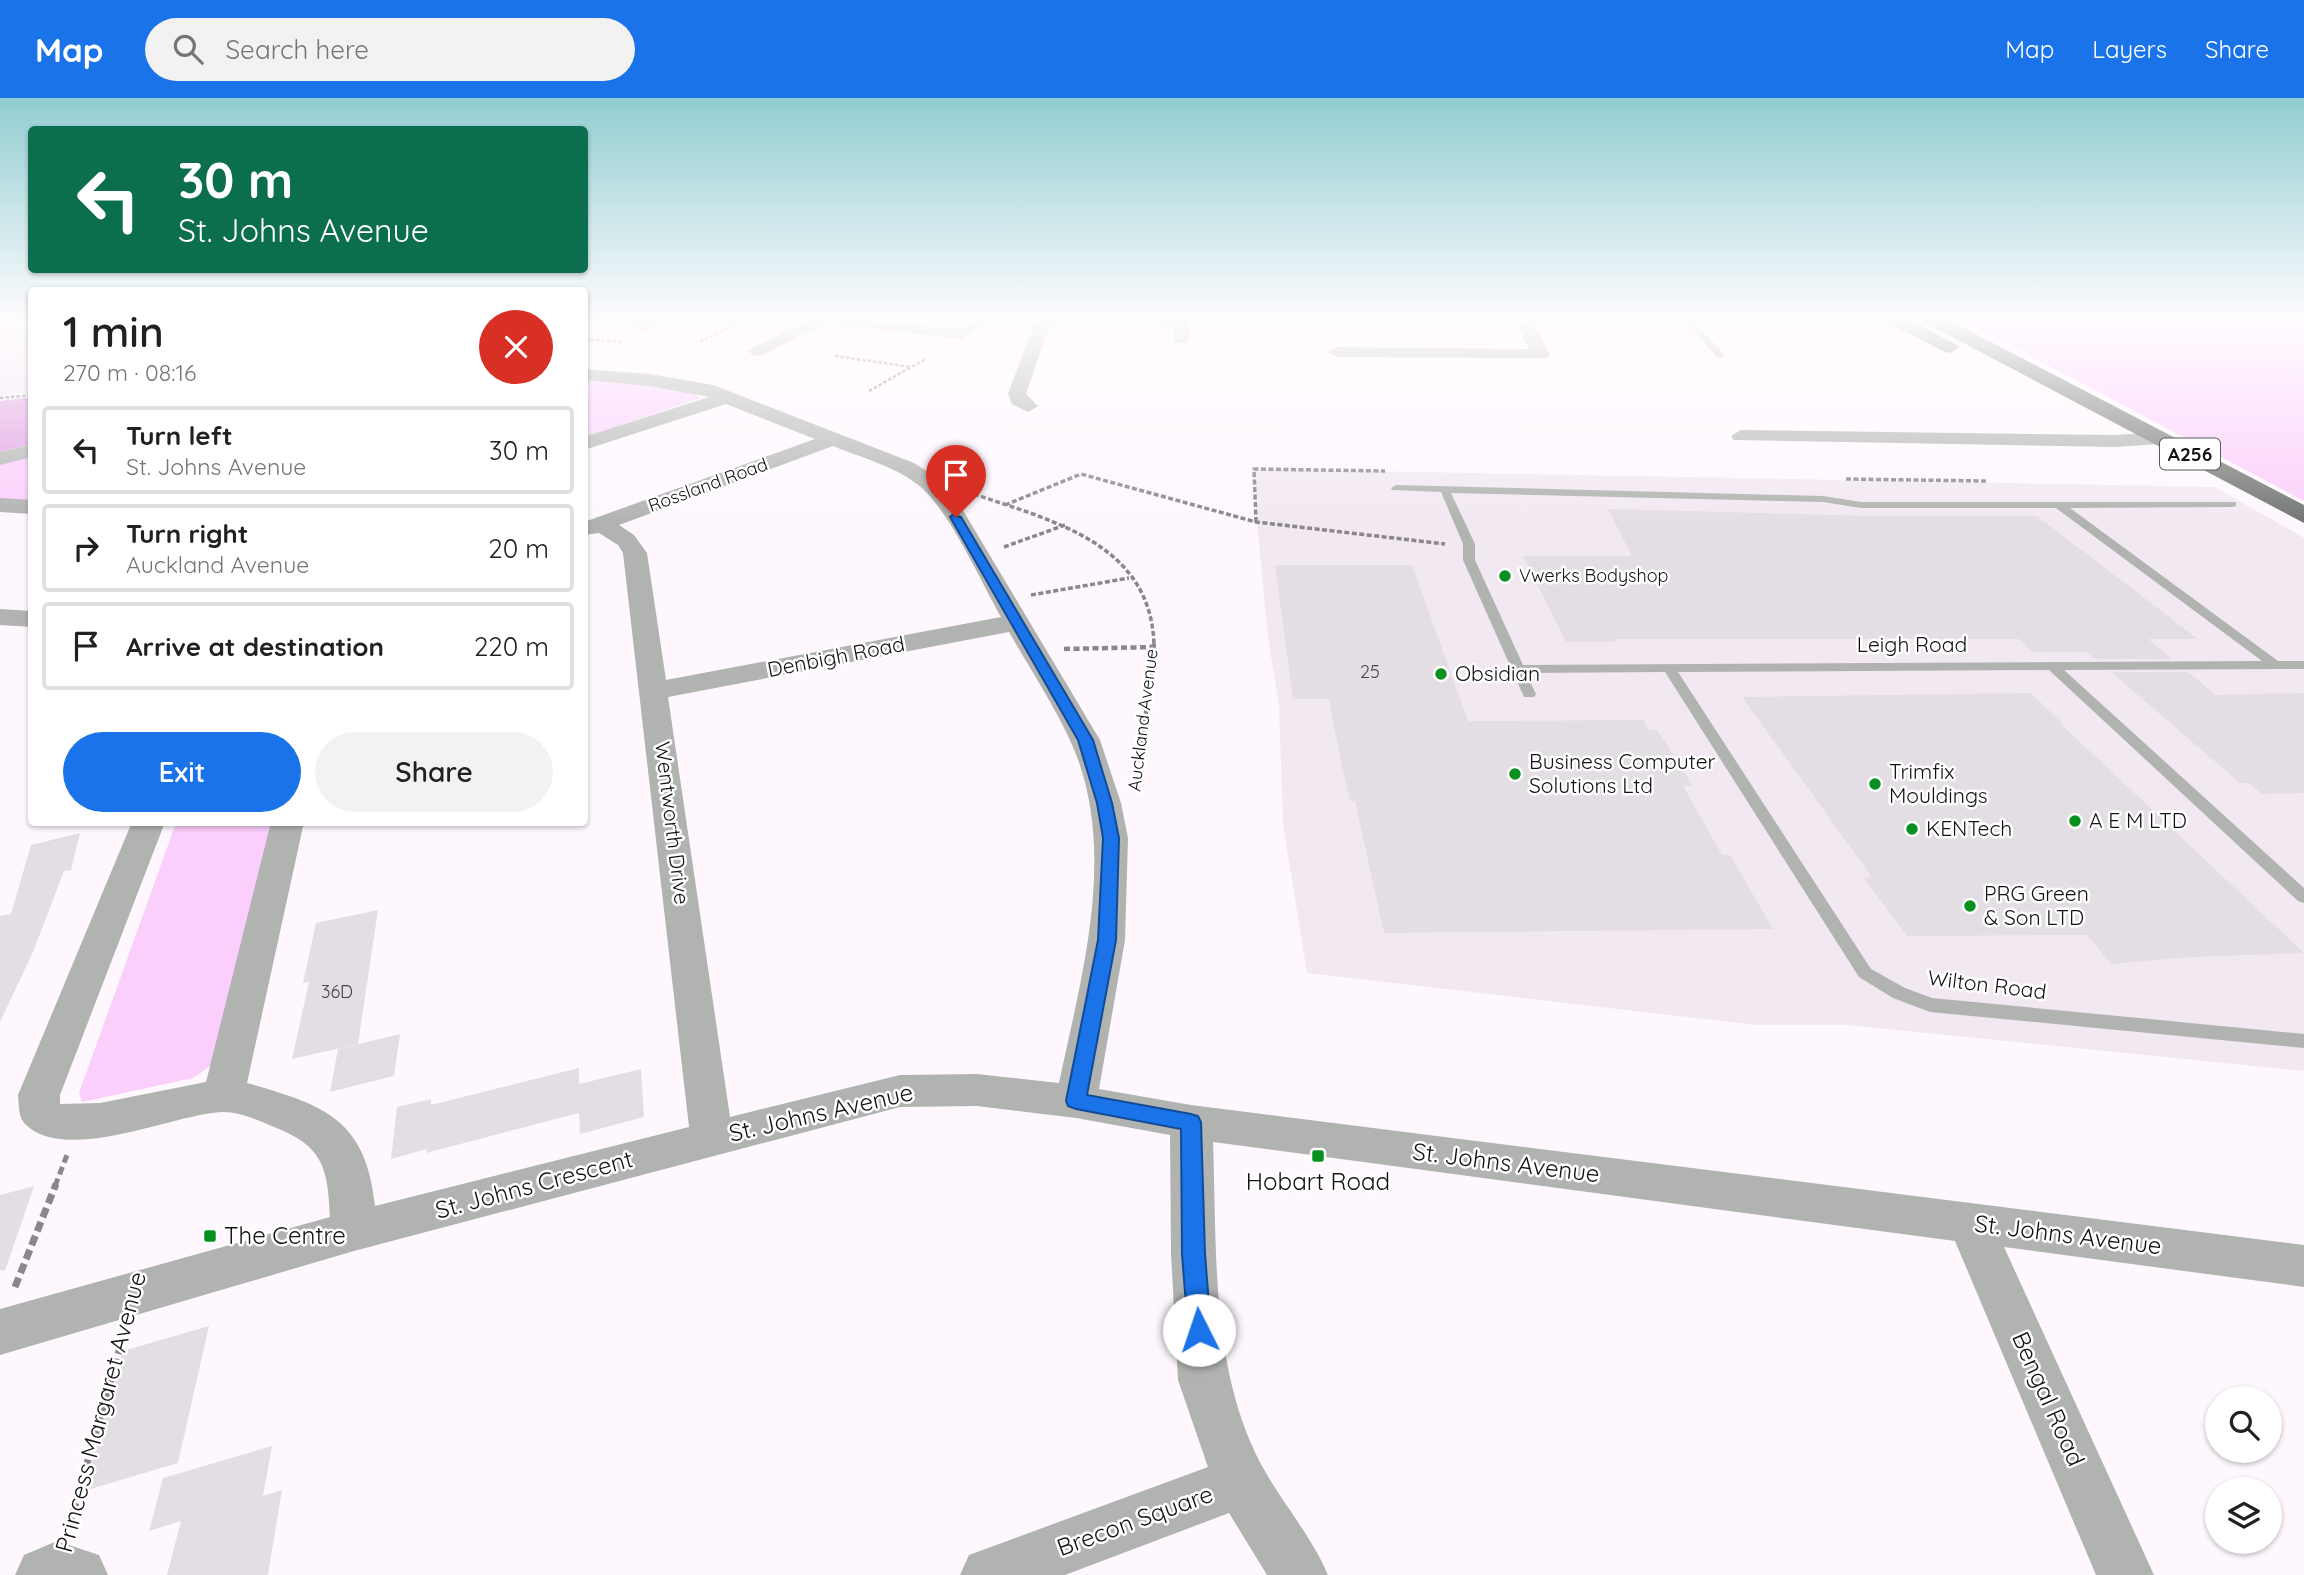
<!DOCTYPE html>
<html lang="en">
<head>
<meta charset="utf-8">
<style>
	:root { --surface:#fff; --page:#f2f2f2; --text:#202124; --muted:#757577; --line:#e0e0e0; --accent:#1a73e8 }
	body { margin:0; font-family:Quicksand,sans-serif; background:var(--page); color:var(--text); height:100vh; display:flex; flex-direction:column; font-size:26px; white-space:nowrap }
	* { box-sizing:border-box; margin:0 }
	p { font-size:23px; color:var(--muted) }
	.icon { flex:none; width:38px; height:38px; fill:none; stroke:currentColor; stroke-width:2; stroke-linecap:round; stroke-linejoin:round }
	.map { position:relative; flex:1; overflow:hidden }
	.details { position:absolute; left:28px; top:189px; width:560px; height:539px; display:flex; flex-direction:column; background:var(--surface); border-radius:7px; box-shadow:0 2px 5px #0004 }
	.details>* { flex:none }
	.top-card { position:absolute; left:28px; top:28px; width:560px; height:147px; border-radius:7px; box-shadow:0 2px 5px #0004; background:#0b6e4f; color:#fff; overflow:hidden }
	.fabs { position:absolute; left:2205px; top:1288px; display:grid; gap:14px }
	.fabs a { display:grid; place-items:center; width:77px; height:77px; border-radius:50%; background:var(--surface); box-shadow:0 2px 5px #0004; font-size:35px }
	.pin { position:absolute; display:grid; place-items:center; width:60px; height:60px; color:#fff; margin:-72px -30px; border-radius:50% 50% 50% 0; rotate:-45deg; box-shadow:0 0 7px #0007 }
	.pin .icon { rotate:45deg }
	.me { position:absolute; width:77px; margin:-38px; rotate:356deg; stroke-linejoin:round; filter:drop-shadow(0 0 5px #0008) }
	.turn { display:flex; align-items:center; gap:24px; height:147px; padding:0 35px; font-size:32px }
	.turn .icon { width:91px; height:91px; stroke-width:2.5 }
	.turn b { display:block; font-size:49px; line-height:60px }
	.round { display:grid; place-items:center; flex:none; width:74px; height:74px; border-radius:37px; background:var(--page) }
	.overview { display:flex; align-items:center; justify-content:space-between; height:119px; padding:0 35px }
	h1 { font-size:42px; font-weight:600; line-height:52px }
	.button { display:flex; gap:14px; margin-top:auto; padding:14px 35px }
	.button a { flex:1; height:80px; border-radius:42px; background:var(--accent); color:#fff; font-size:28px; font-weight:600; line-height:80px; text-align:center }
	.button a+a { background:var(--page); color:var(--text) }
	ul { padding:0; list-style:none }
	li { display:flex; align-items:center; gap:21px; height:88px; margin:0 14px 10px; padding:0 21px; border:4px solid var(--line); border-radius:7px }
	li div { flex:1 }
	li b { display:block; font-size:26px }
	li em { font-style:normal }
	header { display:flex; align-items:center; gap:42px; box-sizing:border-box; height:98px; padding:0 35px; background:var(--accent); color:#fff }
	header strong { font-size:33px }
	nav { display:flex; gap:38px; margin-inline-start:auto; font-size:24px }
	.search { width:490px; height:63px; background:var(--page); display:flex; align-items:center; gap:18px; box-sizing:border-box; padding:0 24px; border-radius:38px; color:var(--muted); font-size:26px }
	.map>svg:first-child { display:block }
	.built { fill:#f2e8f2 }
	.green { fill:#fbcffb }
	.forest { fill:#df9ee0 }
	.building { fill:#e3dee3 }
	.lines { fill:none; stroke-linecap:round; stroke-linejoin:round }
	.path-far4 { stroke:#8a868a; stroke-width:2.5; stroke-dasharray:3.5 2; stroke-linecap:butt }
	.path-far3 { stroke:#8a868a; stroke-width:3.5; stroke-dasharray:5 2.5; stroke-linecap:butt }
	.path-far2 { stroke:#8a868a; stroke-width:4.5; stroke-dasharray:6 3.5; stroke-linecap:butt }
	.path-far1 { stroke:#8a868a; stroke-width:5; stroke-dasharray:8 4.5; stroke-linecap:butt }
	.path { stroke:#8a868a; stroke-width:7; stroke-dasharray:10 5; stroke-linecap:butt }
	.service { fill:#b0b3b0; fill-rule:evenodd }
	.minor { fill:#b0b3b0; fill-rule:evenodd }
	.primary { fill:#737773; fill-rule:evenodd }
	.route { fill:#1a73e8; stroke:#114b97; stroke-width:2 }
	.poi-dot { fill:#0a9021; stroke:#fff; stroke-width:2.5 }
	.labels { text-anchor:middle; stroke-width:5; stroke-linejoin:round; paint-order:stroke }
	.far-street-label { font-size:18px; fill:#131113; stroke:#fff }
	.far-poi-label { font-size:18px; fill:#131113; stroke:#fff; text-anchor:start }
	.number-label { font-size:18px; fill:#474447 }
	.shield { fill:#fff; stroke:#5a585a; stroke-width:2 }
	.shield-label { font-size:19px; font-weight:bold; fill:#131113 }
	.street-label { font-size:21px; fill:#131113; stroke:#fff }
	.poi-label { font-size:21px; fill:#131113; stroke:#fff; text-anchor:start }
	.near-street-label { font-size:24px; fill:#131113; stroke:#fff }
	.near-poi-label { font-size:24px; fill:#131113; stroke:#fff }
</style>
</head>
<body>
<header>
<strong>Map</strong>
<div class="search"><svg class="icon" aria-label="search" viewBox="0 0 24 24"><circle cx="10" cy="10" r="6"/><path d="M15 15l6 6"/></svg>Search here</div>
<nav><a>Map</a><a>Layers</a><a>Share</a></nav>
</header>
<div class="map">
<svg width="2304" height="1477" viewBox="0 0 2304 1477">
	<rect width="100%" height="100%" fill="#fef8fe"/>
	<!-- built -->
	<path class="built" d="M0,219H31V295L0,298Z
		M1252,371L2215,389L2304,440V973L1847,927H1756L1307,875L1283,727L1279,607L1268,540Z"/>
	<!-- green -->
	<path class="green" d="M1957,219H2304V403Z
		M584,282C609,284 686,284 701,300L585,339Z
		M31,357V403L0,401V366Z
		M176,725H279L212,967L193,980L82,1004L79,995Z"/>
	<!-- forest -->
	<path class="forest" d="M31,299V346L0,354V303Z"/>
	<!-- building -->
	<path class="building" d="M1608,411L1873,418H2037L2198,541H2148L2172,561H2095L2086,554H2033L2019,541H1615V544H1566L1523,458H1632Z
		M1275,467H1412L1468,623L1643,622L1649,632H1657L1676,660L1692,687L1683,688L1722,757H1730L1773,831L1384,835L1355,703H1350L1341,664L1329,601H1293Z
		M2111,574H2188L2216,597L2304,595V695L2262,696L2249,685H2240Z
		M2031,595L2062,625H2060L2304,855L2192,859L2111,866L2087,837L1907,838L1864,780L1872,779L1742,599Z
		M80,735L71,772L64,773L33,854L0,924V818L11,816L31,747Z
		M378,812L358,946L292,961L309,884L303,885L316,825Z
		M400,936L394,978L330,994L338,951Z
		M579,970V986L641,971L644,1019L580,1036L579,1015L426,1055L427,1051L391,1061L397,1009L431,1001V1007Z
		M34,1088L5,1173L0,1172V1097Z
		M209,1228L178,1365L84,1393L123,1253Z
		M272,1348L263,1398L282,1392L268,1477H167L181,1423L149,1433L163,1380Z"/>
	<g class="lines">
		<!-- path-far4 -->
		<path class="path-far4" d="M731,219H755
			M677,227L696,219
			M585,241L623,244
			M700,244L747,221
			M835,258L911,269
			M869,293L927,260
			M0,300L32,297"/>
		<!-- path-far3 -->
		<path class="path-far3" d="M1846,381L1987,383
			M974,396C1052,423 1151,445 1154,547
			M1005,407L1081,376L1256,424L1445,446
			M1256,424L1254,371L1385,373
			M1004,449L1065,427
			M1031,497L1129,480"/>
		<!-- path-far2 -->
		<path class="path-far2" d="M1064,551L1154,549
			M1137,693L1154,545"/>
		<!-- path-far1 -->
		<path class="path-far1" d="M55,1088L67,1057"/>
		<!-- path -->
		<path class="path" d="M15,1189L56,1086
			M69,1429L123,1239"/>
		<!-- service -->
		<path class="service" d="M1682,219H1690L1723,255V259H1717Z
			M1396,387L1823,398L1861,404H2236V408L2232,409L2070,410L2278,563H2304V571L2064,572L2304,790V805L2298,803L2049,572L1678,574L1871,871L1905,890L1932,900L2304,936V950L1930,914L1893,900L1859,879L1665,574L1526,575L1536,596L1534,599H1524L1463,462V446L1441,394L1392,392L1391,390ZM1451,395L1823,404L1861,410H2056L2262,563L1523,567L1475,462V446Z"/>
		<!-- minor -->
		<path class="minor" d="M617,219H660L662,222L642,233L636,232V225L619,222Z
			M814,219C861,219 907,229 955,230C968,231 977,217 1000,219L961,241L826,225L762,257L756,258L747,253Z
			M1044,219H1062L1049,229L1026,296L1038,308L1028,314L1012,306L1008,296L1034,227Z
			M1129,219L1183,220C1189,227 1193,236 1187,245H1175L1172,228L1137,224Z
			M1527,219H1543L1535,230L1550,256L1547,260L1337,259L1328,254L1337,249L1529,251L1519,230Z
			M584,271L650,276L713,287L914,365L936,379L955,399L1100,642L1121,705L1128,740L1125,842L1099,991L1191,1007L2304,1147V1189L2004,1149L2154,1477H2096L1955,1143L1213,1044C1217,1151 1210,1271 1262,1368C1282,1405 1311,1437 1328,1477H1267L1229,1415L1065,1477H960L969,1457L1208,1369L1178,1282L1171,1156L1170,1037L1076,1020L977,1008L900,1009L354,1153L0,1257V1211L330,1119C328,1074 325,1050 279,1031C262,1024 242,1014 223,1014C173,1016 68,1066 26,1027C18,1020 19,1007 18,997L132,724H165L60,997V1006L100,1005L206,984L271,724H304L247,985C323,1007 366,1020 375,1108L689,1029L623,455L618,447L599,435L584,437V424L815,341L726,306L584,352V339L709,299L650,288L584,282ZM833,348C862,360 898,369 922,390C952,418 980,482 1001,519L666,582L647,455L634,437L619,427ZM1009,534C1029,569 1052,604 1069,640C1120,748 1082,875 1059,985L977,976L900,977L730,1019L668,599Z
			M1741,332L2115,337L2159,334L2169,340L2159,346L2115,349L1734,342L1731,338Z
			M32,346V359L0,367V354Z
			M0,400L32,402V416L0,414Z
			M0,511L32,513V529L0,527Z
			M57,1443L99,1457L108,1477H15L24,1457Z"/>
		<!-- primary -->
		<path class="primary" d="M1883,219H1906L1960,249L1950,255L1943,253L1885,223Z
			M1920,219H1943L2304,407V425L1922,223Z"/>
	</g>
	<!-- sky -->
	<linearGradient id="sky" x2="0" y2="1"><stop stop-color="#91cdd1"/><stop offset="0.52" stop-color="#fffcff"/><stop offset="1" stop-color="#fffcff" stop-opacity="0"/></linearGradient>
	<rect width="2304" height="425" fill="url(#sky)"/>
	<!-- route -->
	<path class="route" d="M952,417L961,419L1093,642L1112,705L1119,740L1116,842L1087,997L1191,1016L1198,1018L1201,1024L1205,1156L1211,1232L1208,1240L1199,1243L1191,1240L1188,1232L1182,1156L1181,1031L1076,1011L1068,1008L1066,1003L1098,842L1103,740L1097,705L1078,642L950,419Z"/>
	<!-- markers -->
	<g class="poi-dot">
		<circle cx="1505" cy="478" r="7"/>
		<circle cx="1441" cy="576" r="7"/>
		<circle cx="1515" cy="676" r="7"/>
		<circle cx="1875" cy="686" r="7"/>
		<circle cx="2075" cy="723" r="7"/>
		<circle cx="1912" cy="731" r="7"/>
		<circle cx="1970" cy="808" r="7"/>
		<rect x="1311" y="1051" width="14" height="14" rx="3.5"/>
		<rect x="203" y="1131" width="14" height="14" rx="3.5"/>
	</g>
	<g class="labels">
		<!-- far-street labels -->
		<g class="far-street-label">
			<text transform="translate(708 387) rotate(-20)" y="6">Rossland Road</text>
			<text transform="translate(1143 622) rotate(-83)" y="6">Auckland Avenue</text>
		</g>
		<!-- far-poi labels -->
		<g class="far-poi-label">
			<text x="1519" y="484">Vwerks Bodyshop</text>
		</g>
		<!-- number labels -->
		<g class="number-label">
			<text x="1370" y="580">25</text>
			<text x="337" y="900">36D</text>
		</g>
		<!-- shield labels -->
		<rect class="shield" x="2160" y="340.5" width="60" height="31" rx="5"/>
		<g class="shield-label">
			<text x="2190" y="363">A256</text>
		</g>
		<!-- street labels -->
		<g class="street-label">
			<text x="1912" y="554">Leigh Road</text>
			<text transform="translate(836 559) rotate(-11)" y="7">Denbigh Road</text>
			<text transform="translate(672 725) rotate(83)" y="7">Wentworth Drive</text>
			<text transform="translate(1987 887) rotate(7)" y="7">Wilton Road</text>
		</g>
		<!-- poi labels -->
		<g class="poi-label">
			<text x="1455" y="583">Obsidian</text>
			<text x="1529" y="671">Business Computer<tspan x="1529" dy="24">Solutions Ltd</tspan></text>
			<text x="1889" y="681">Trimfix<tspan x="1889" dy="24">Mouldings</tspan></text>
			<text x="2089" y="730">A E M LTD</text>
			<text x="1926" y="738">KENTech</text>
			<text x="1984" y="803">PRG Green<tspan x="1984" dy="24">&amp; Son LTD</tspan></text>
		</g>
		<!-- near-street labels -->
		<g class="near-street-label">
			<text transform="translate(821 1015) rotate(-13)" y="8">St. Johns Avenue</text>
			<text transform="translate(1506 1065) rotate(7)" y="8">St. Johns Avenue</text>
			<text transform="translate(534 1087) rotate(-15)" y="8">St. Johns Crescent</text>
			<text transform="translate(2068 1137) rotate(7)" y="8">St. Johns Avenue</text>
			<text transform="translate(2048 1301) rotate(66)" y="8">Bengal Road</text>
			<text transform="translate(101 1314) rotate(-75)" y="8">Princess Margaret Avenue</text>
			<text transform="translate(1135 1423) rotate(-20)" y="8">Brecon Square</text>
		</g>
		<!-- near-poi labels -->
		<g class="near-poi-label">
			<text x="1318" y="1092">Hobart Road</text>
			<text x="224" y="1146" text-anchor="start">The Centre</text>
		</g>
	</g>
</svg>
<div class="fabs">
<a><svg class="icon" aria-label="search" viewBox="0 0 24 24"><circle cx="10" cy="10" r="6"/><path d="M15 15l6 6"/></svg></a>
<a><svg class="icon" aria-label="layers" viewBox="0 0 24 24"><path d="M12 4l9 5-9 5-9-5zM3 14l9 5 9-5"/></svg></a>
</div>
<div class="pin" style="left:956px;top:419px;background:#d93025"><svg class="icon" aria-label="arrive" viewBox="0 0 24 24"><path d="M6 21V4h12l-3 4 3 4H6"/></svg></div>
<svg class="me" style="left:1199px;top:1232px" viewBox="-20 -20 40 40"><circle r="19" fill="#fff"/><path d="M0-13L10 11 0 6-10 11z" fill="#1a73e8"/></svg>
<div class="top-card">
<div class="turn"><svg class="icon" aria-label="left" viewBox="0 0 24 24"><path d="M17 20v-9H6M10 6l-5 5 5 5"/></svg><div><b>30 m</b>St. Johns Avenue</div></div>
</div>
<section class="details">
<div class="overview"><div><h1>1 min</h1><p>270 m · 08:16</p></div><a class="round" style="background:#d93025;color:#fff"><svg class="icon" aria-label="close" viewBox="0 0 24 24"><path d="M6 6l12 12M18 6L6 18"/></svg></a></div>
<ul>
<li><svg class="icon" aria-label="left" viewBox="0 0 24 24"><path d="M17 20v-9H6M10 6l-5 5 5 5"/></svg><div><b>Turn left</b><p>St. Johns Avenue</p></div><em>30 m</em></li>
<li><svg class="icon" aria-label="right" viewBox="0 0 24 24"><path d="M7 20v-9h11M14 6l5 5-5 5"/></svg><div><b>Turn right</b><p>Auckland Avenue</p></div><em>20 m</em></li>
<li><svg class="icon" aria-label="arrive" viewBox="0 0 24 24"><path d="M6 21V4h12l-3 4 3 4H6"/></svg><div><b>Arrive at destination</b></div><em>220 m</em></li>
</ul>
<div class="button"><a>Exit</a><a>Share</a></div>
</section>
</div>
</body>
</html>
